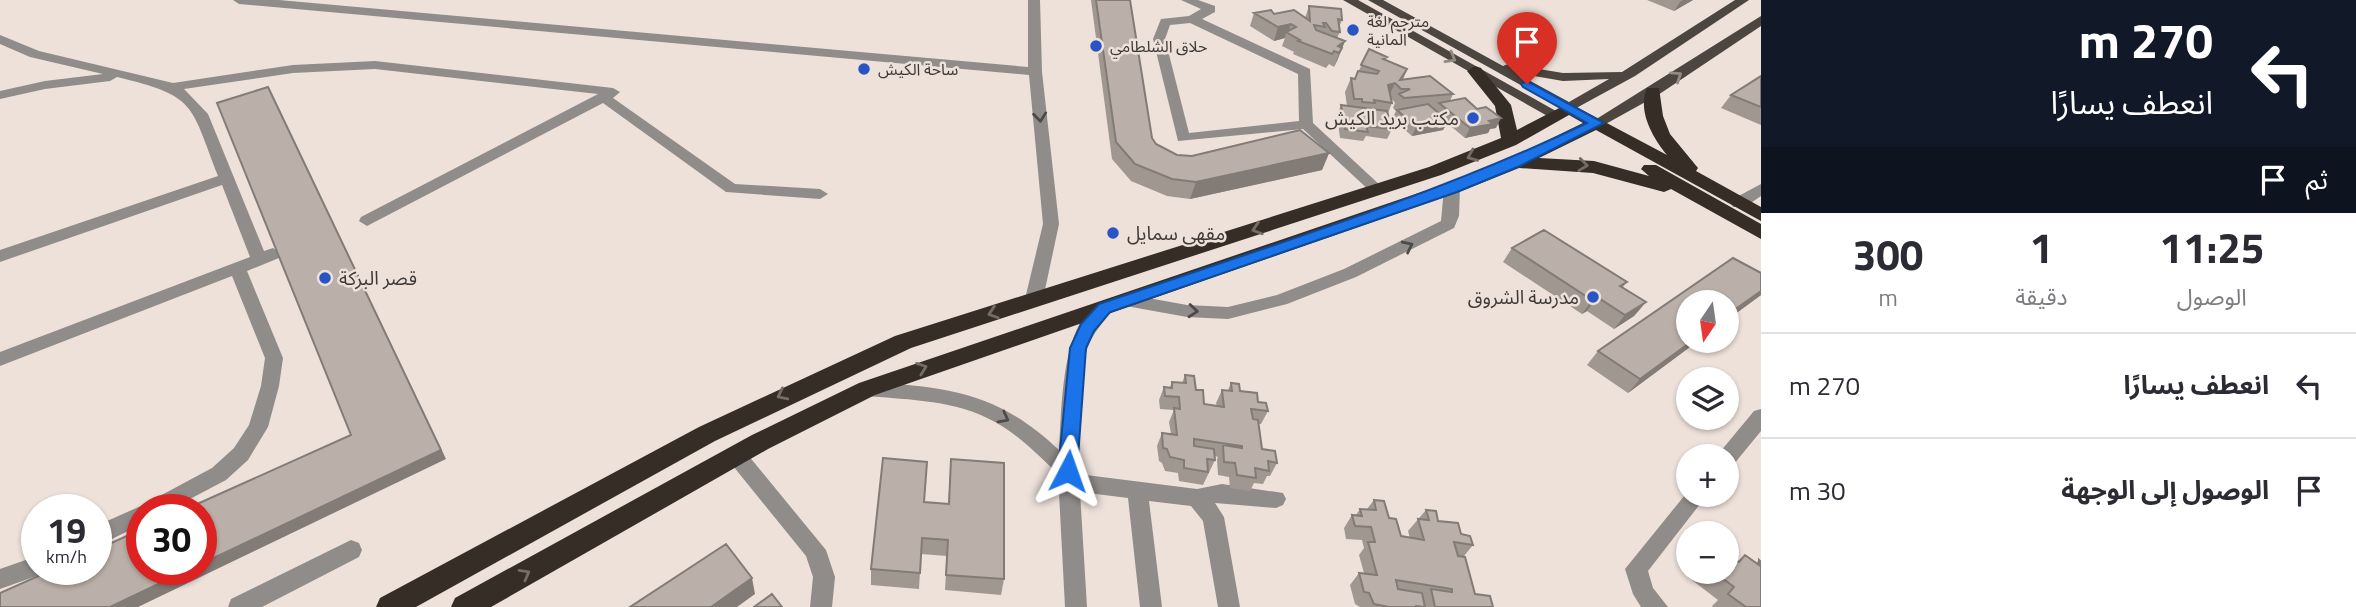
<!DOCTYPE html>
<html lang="ar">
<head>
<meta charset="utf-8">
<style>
	:root { --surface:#fff; --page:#f2f2f3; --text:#2b2b33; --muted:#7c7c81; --line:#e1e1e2 }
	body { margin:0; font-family:"Titillium Web","Noto Sans Arabic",sans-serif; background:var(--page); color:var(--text); direction:rtl; height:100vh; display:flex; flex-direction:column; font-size:26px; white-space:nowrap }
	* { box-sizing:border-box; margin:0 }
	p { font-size:23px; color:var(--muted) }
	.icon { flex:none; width:38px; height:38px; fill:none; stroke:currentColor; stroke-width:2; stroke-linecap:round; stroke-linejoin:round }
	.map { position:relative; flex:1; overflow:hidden; direction:ltr }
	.side { display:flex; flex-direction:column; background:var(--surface); width:595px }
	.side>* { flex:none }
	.hud { background:#111827; color:#fff; overflow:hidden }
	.needle { width:46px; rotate:193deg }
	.tools { position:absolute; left:1676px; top:290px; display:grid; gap:14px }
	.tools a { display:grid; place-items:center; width:63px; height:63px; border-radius:50%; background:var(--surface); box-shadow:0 2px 5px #0004; font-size:35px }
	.speed { position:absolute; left:21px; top:494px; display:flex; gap:14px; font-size:35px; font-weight:700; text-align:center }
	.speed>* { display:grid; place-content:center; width:91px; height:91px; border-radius:50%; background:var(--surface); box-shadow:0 2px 5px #0004; line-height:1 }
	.speed small { font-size:18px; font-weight:400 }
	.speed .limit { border:10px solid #d22; background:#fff; color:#111 }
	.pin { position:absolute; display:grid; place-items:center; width:60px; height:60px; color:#fff; margin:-72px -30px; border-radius:50% 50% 50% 0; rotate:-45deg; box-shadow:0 0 7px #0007 }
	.pin .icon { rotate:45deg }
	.me { position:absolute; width:77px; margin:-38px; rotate:4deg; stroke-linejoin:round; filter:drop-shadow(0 0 5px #0008) }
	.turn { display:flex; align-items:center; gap:24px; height:147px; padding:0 28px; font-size:32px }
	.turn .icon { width:91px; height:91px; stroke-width:2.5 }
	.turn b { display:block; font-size:49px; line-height:60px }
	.then { display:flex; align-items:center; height:66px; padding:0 28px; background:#0003; gap:14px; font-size:26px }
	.eta { display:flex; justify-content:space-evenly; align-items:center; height:119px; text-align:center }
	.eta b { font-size:42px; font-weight:700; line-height:49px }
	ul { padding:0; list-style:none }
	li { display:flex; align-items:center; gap:21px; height:105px; padding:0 28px; border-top:2px solid var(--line) }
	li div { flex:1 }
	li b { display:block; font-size:26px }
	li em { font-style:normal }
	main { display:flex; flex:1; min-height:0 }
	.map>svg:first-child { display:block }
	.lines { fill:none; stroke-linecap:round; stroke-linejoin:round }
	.minor { fill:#908c89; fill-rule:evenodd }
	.major { fill:#4d4540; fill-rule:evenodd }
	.highway { fill:#362d27; fill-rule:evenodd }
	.wall { fill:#a19791 }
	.shaded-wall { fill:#837b76 }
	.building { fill:#bbb0a9; stroke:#837b76; stroke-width:2 }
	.oneway { stroke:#958b85 }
	.oneway2 { stroke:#4f4a47 }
	.oneway3 { stroke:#766c66 }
	.route { fill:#1a73e8; stroke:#114b97; stroke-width:2 }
	.poi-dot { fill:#2855c3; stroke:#ede1da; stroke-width:2.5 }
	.labels { text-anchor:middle; stroke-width:5; stroke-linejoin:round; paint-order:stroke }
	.far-poi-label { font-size:16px; fill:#3f3a37; stroke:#ede1da; text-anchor:start }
	.poi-label { font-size:19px; fill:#3f3a37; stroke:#ede1da; text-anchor:end }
</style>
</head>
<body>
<main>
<section class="side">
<div class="hud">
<div class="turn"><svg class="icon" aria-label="left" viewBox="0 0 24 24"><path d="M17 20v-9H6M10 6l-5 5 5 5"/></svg><div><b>270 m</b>انعطف يسارًا</div></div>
<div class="then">ثم<svg class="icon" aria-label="arrive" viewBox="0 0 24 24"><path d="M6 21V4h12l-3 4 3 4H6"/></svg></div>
</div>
<div class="eta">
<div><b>11:25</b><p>الوصول</p></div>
<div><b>1</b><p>دقيقة</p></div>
<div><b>300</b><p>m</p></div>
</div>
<ul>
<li><svg class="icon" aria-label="left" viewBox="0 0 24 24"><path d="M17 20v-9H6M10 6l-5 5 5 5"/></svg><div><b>انعطف يسارًا</b></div><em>270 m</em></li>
<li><svg class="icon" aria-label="arrive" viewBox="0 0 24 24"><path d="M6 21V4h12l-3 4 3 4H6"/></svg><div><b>الوصول إلى الوجهة</b></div><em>30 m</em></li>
</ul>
</section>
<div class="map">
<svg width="1761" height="607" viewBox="0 0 1761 607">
	<rect width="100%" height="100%" fill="#ede1da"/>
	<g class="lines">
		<!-- minor -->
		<path class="minor" d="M233,0H279L1028,67V0H1040L1042,72L1059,224L1043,299L1040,303H1028L1025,299L1043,224L1029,75L239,4Z
			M1181,0H1198L1215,6V12L1202,19L1310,69L1313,123L1382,187L1385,190L1382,193H1372L1303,129L1178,141L1153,39L1161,19L1189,16L1201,9ZM1190,23L1298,74L1299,121L1189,133L1165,39L1170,25Z
			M0,35L39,51L173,83L293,65L375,61L613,88L620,92L613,98L735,184L820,189L828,194L820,199L726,192L603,103L367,226L359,221L361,217L598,94L375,69L293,73L184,89L208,114L264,251L273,248L281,254L279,258L247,271L283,358L279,386L268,427L248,460L226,480L171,509H142V524L96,547V526L143,505L212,468L234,448L249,425L261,386L265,358L232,276L0,366V352L250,257L222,185L0,262V250L218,176C190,103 196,96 117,77L110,81L45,89L0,99V91L45,81L103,74L30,57L0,44Z
			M1452,183L1460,188L1459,216L1454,228L1356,277L1287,304L1228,319L1187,317L1126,306L1120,304L1117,300L1120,296L1126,294L1187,305L1228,307L1277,295L1344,269L1441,221L1444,188Z
			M1761,184V196L1745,207H1733L1731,203L1733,199Z
			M1104,302L1110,304L1113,308C1105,321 1095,330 1089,344C1079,368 1078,446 1078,474L1197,489L1222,484L1283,493L1286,499L1283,505L1276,508L1215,503L1224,517L1240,607H1218L1203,521L1191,506L1149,501L1162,607H1140L1128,498L1080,492L1087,607H1065L1058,474C1038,455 1019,435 995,422C957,400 910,400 867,396L860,394L857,389L860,384L867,382C947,387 998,392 1059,450C1062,413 1060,315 1104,302Z
			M1761,409V431L1734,464L1727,466V457H1718L1720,452L1754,411Z
			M736,447L743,449L826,550L835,577L832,607H810L813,577L806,556L729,461L726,455L729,449Z
			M1689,490V495H1707L1648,571L1653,588L1668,607H1641L1633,594L1625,569Z
			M351,540L359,543L362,550L359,557L262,607H228L231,599Z
			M37,556V569H47L45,573L0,589V569Z"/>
		<!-- major -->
		<path class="major" d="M1343,0H1358L1563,115L1561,118H1551Z
			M1368,0H1383L1503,66L1508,64L1563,73L1622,72L1735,0H1749L1635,76L1569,112ZM1516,73L1563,81L1609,79L1569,102Z
			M1761,16V26L1658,95L1602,126H1592L1590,123Z"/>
		<!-- highway -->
		<path class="highway" d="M1475,66L1481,68L1511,105L1517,130L1569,103L1667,155C1653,138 1637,111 1647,88H1659L1663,116L1670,134L1698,168L1696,171L1761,207V221L1596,130L1539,158L1594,161L1649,176L1641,169L1644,165H1656L1761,224V239L1671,189L1664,192L1593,173L1519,168L1459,192L875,395L768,449L491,607H451L455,598L752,435L859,383L1445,184L1509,159L1583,123L1569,115L1516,145L1441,175L911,348L715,441L416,607H376L380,598L699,427L895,336L1429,167L1501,138L1495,106L1467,71Z"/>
	</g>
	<!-- wall -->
	<path class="wall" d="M1091,0H1130L1152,138L1156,144L1177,155L1192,156L1329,153L1322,170L1190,199L1167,196L1131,181L1112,159Z
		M1647,0H1693L1674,11Z
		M1309,6L1342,20L1339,27L1340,32L1337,38L1345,41L1334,67L1329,64L1326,68L1293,54L1294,52L1282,46L1285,38L1274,41L1250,26L1254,13L1305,18Z
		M1369,49L1386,61L1407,69L1403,80L1453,94L1450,101L1496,128L1490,129L1488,133L1465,138L1447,123L1443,130L1412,136L1392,119L1396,111L1393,108L1395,103L1391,98L1392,103L1388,113L1392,129L1387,139L1366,136L1363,141L1340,138L1337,115L1341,105L1347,106L1345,92L1351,78L1355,79Z
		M1761,76V125L1721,108L1731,95Z
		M1512,248L1627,282L1623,287L1646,302L1634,316L1614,329L1587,311L1582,314L1503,262Z
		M1761,273V295L1727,320L1689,341H1698L1628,393L1587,365L1598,351Z
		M1185,375L1196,390L1204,404L1217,406L1216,403L1222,390H1228L1231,383L1240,391L1258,402L1268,411L1261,424H1259L1262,449L1277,463L1270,476H1267L1263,484L1254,483L1250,491L1230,488L1229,477L1218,475L1217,459L1218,457L1215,456V460L1203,485L1179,481L1178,473L1165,471L1162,463L1159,461L1157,446L1162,433L1171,434L1169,422L1174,410L1160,409L1159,400L1164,387H1170L1172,382L1182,383Z
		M951,459L1004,579L1001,595L945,590L947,556L921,554L919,589L871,585V569L924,502L948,504Z
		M1374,500L1389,518L1401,536L1410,538L1408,531L1426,510L1438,521L1461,534L1473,545L1464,556L1475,594L1493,607H1360L1355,604L1350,585L1359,573H1364L1359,555L1364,548L1362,540L1346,539L1344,528L1352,515H1356L1360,509H1367Z
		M1745,555L1756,563L1759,560L1761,607H1713L1712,606L1718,600L1688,577L1693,572H1727L1738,561Z"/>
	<!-- shaded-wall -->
	<path class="shaded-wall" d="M1683,0H1693L1674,11L1680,2Z
		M1291,24L1288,33L1286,32L1285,38L1274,41L1278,27Z
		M1345,41L1337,61L1334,67L1339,53L1338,46Z
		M1395,83L1389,96L1388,85Z
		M273,97L446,459L138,607H110L190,569H201V564L441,450Z
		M1501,118L1496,128L1490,129L1488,133L1465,138L1470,128L1489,121Z
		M1448,121L1443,130L1412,136L1416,127Z
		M1329,153L1322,170L1190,199L1196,182Z
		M1761,291V295L1727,320V315Z
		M1597,297L1587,311L1582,314L1592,300Z
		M1646,302L1634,316L1614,329L1625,315Z
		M1692,341H1698L1628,393L1640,379Z
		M752,578L755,594L737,607H711Z"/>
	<!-- building -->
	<path class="building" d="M1096,0H1130L1152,138L1156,144L1177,155L1192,156L1300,130L1329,153L1196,182L1172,179L1135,164L1116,142Z
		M1309,6L1341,9L1342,20L1338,19L1340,32L1332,31L1326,23H1323L1325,27L1314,25L1316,30L1345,41L1338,46L1342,48L1339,53L1334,51L1332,54L1298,41L1300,40L1286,32L1296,27L1291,24L1278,27L1254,13L1271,10L1274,14L1294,10L1310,21Z
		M1369,49L1387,57L1383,59L1407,69L1400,80L1430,76L1453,94L1404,98L1399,94L1410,89H1401L1395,83L1388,85L1392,103L1374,100L1375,103L1362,102V99H1354L1351,78L1355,79L1358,71L1377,74L1379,71L1361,65Z
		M1761,76V107L1731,95Z
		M268,87L441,450L201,564V509H186L351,435L217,103Z
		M1465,98L1477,109L1486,107L1501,118L1489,121L1493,124L1470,128L1439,103Z
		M1428,104L1448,121L1416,127L1397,110Z
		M1341,105L1387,111L1392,129L1366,126L1368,132L1345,129Z
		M1544,230L1627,282L1620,286L1646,302L1625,315L1597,297L1592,300L1512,248Z
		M1733,258L1761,273V291L1727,315V303H1689V341H1692L1640,379L1598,351Z
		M1185,375L1194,376L1196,390H1203L1204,404L1224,407L1222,390L1232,391L1231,383L1239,384L1240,391L1257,393L1258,402L1266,403L1268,411L1251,409L1253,419L1258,420L1262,449L1275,451L1277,463L1268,461L1269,471L1255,468L1256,478L1237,475L1235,463L1224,462L1223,445L1242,448V446L1194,439V446L1214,449L1215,460L1207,459L1208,472L1184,468V460L1170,457L1167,449L1163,448L1162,433L1177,435L1174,408L1180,409L1179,397L1165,396L1164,387L1172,388V382L1186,383Z
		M883,458L927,462L924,502L949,504L951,459L1004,463V579L946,575L948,540L922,538L920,573L871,569Z
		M1374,500L1384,501L1389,518L1396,519L1401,536L1424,540L1418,519L1429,520L1426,510L1436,511L1438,521L1458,523L1461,534L1470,536L1473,545L1454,542L1458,556L1465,557L1475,594L1490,596L1493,607H1435L1431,589L1452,592V589L1396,580L1398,589L1422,593L1425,607L1416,606V607H1389L1374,604L1369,593L1364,592L1359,573L1377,575L1368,542H1375L1371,527L1355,526L1352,515L1362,516L1360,509L1376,510Z
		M142,529V569H190L110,607H0V593L54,569H96V550Z
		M726,544L752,578L711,607H630Z
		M1727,554L1739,562L1745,555L1759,565V560L1761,562V607H1746L1728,594L1734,587L1714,572H1727Z
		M772,594L782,607H754Z"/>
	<!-- one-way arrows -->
	<defs><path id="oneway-chevron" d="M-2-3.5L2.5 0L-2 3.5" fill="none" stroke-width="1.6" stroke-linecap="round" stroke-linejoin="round" transform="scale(1.75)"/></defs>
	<g class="oneway">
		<use href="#oneway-chevron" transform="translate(1451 58) rotate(30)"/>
		<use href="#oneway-chevron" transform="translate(1677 76) rotate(-34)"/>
	</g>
	<g class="oneway2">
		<use href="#oneway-chevron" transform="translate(1040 117) rotate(84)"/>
		<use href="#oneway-chevron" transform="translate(1408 246) rotate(-26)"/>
		<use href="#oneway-chevron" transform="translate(1193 311) rotate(5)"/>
		<use href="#oneway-chevron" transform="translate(1004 418) rotate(28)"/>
	</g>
	<g class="oneway3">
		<use href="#oneway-chevron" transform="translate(1472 156) rotate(158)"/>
		<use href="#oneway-chevron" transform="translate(1583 165) rotate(7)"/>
		<use href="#oneway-chevron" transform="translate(1257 229) rotate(162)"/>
		<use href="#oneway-chevron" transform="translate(993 313) rotate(162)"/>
		<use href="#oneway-chevron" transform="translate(922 368) rotate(-20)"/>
		<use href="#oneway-chevron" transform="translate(782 395) rotate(154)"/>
		<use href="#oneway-chevron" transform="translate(525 574) rotate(-29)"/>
	</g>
	<!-- route -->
	<path class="route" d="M1527,81L1604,123L1520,166L1457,192L1110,312L1094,331L1086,348L1077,471L1074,477L1068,479L1061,477L1058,471L1070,348L1081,324L1099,304C1263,248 1430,198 1587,123L1523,87L1521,84Z"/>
	<!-- markers -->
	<g class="poi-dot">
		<circle cx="1353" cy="30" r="7"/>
		<circle cx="1096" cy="46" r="7"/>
		<circle cx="864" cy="69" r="7"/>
		<circle cx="1473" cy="118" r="7"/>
		<circle cx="1113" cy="233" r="7"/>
		<circle cx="325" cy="278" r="7"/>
		<circle cx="1593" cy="297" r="7"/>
	</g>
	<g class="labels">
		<!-- far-poi labels -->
		<g class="far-poi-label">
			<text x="1367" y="27">مترجم لغة<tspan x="1367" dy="18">المانية</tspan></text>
			<text x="1110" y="52">حلاق الشلطامي</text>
			<text x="878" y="75">ساحة الكيش</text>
		</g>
		<!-- poi labels -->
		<g class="poi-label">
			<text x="1459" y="125">مكتب بريد الكيش</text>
			<text x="1127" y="240" text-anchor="start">مقهى سمايل</text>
			<text x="339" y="285" text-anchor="start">قصر البركة</text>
			<text x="1579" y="304">مدرسة الشروق</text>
		</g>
	</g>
</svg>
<div class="tools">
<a><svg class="needle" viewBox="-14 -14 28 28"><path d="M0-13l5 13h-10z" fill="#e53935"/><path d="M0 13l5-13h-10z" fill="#7c7c81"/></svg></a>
<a><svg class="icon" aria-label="layers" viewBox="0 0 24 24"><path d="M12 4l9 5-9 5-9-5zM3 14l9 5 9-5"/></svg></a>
<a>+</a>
<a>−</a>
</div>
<div class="speed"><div>19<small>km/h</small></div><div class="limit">30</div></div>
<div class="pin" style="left:1527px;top:84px;background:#d93025"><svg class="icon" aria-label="arrive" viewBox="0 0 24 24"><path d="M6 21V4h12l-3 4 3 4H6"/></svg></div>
<svg class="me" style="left:1068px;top:471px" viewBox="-20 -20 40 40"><path d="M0-17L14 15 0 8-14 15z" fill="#1a73e8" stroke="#fff" stroke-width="4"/></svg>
</div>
</main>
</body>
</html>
